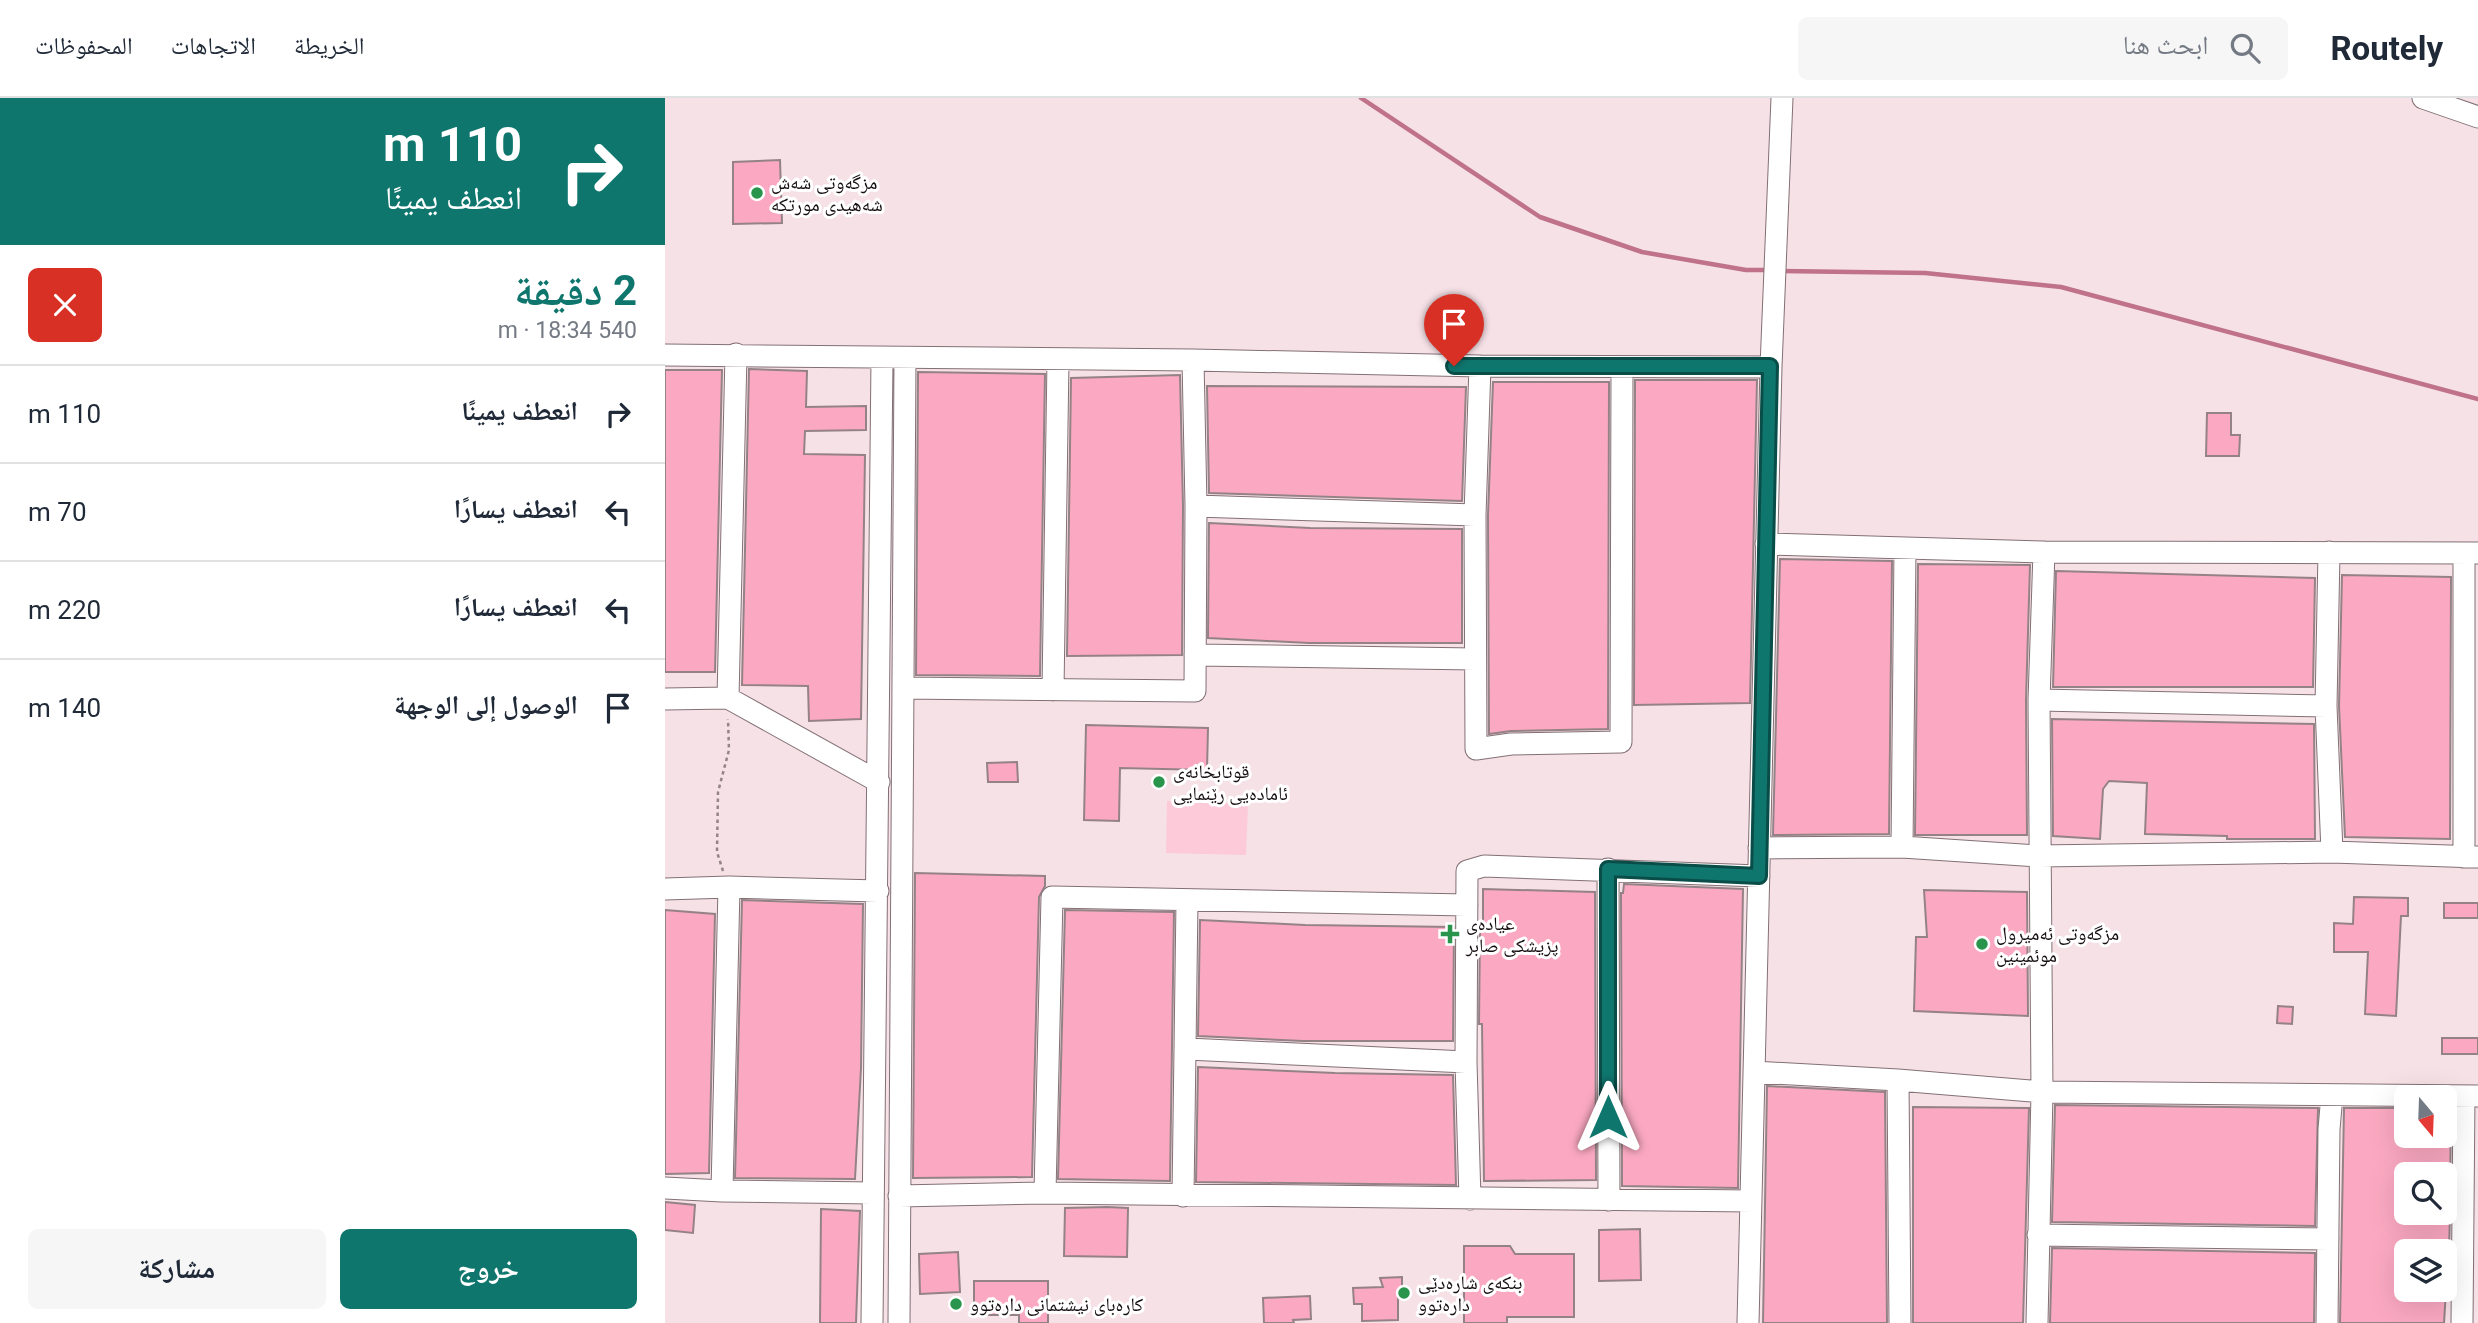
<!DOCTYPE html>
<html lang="ar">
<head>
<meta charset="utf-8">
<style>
	:root { --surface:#fff; --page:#f6f6f7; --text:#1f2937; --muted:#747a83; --line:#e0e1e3; --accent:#0f766e }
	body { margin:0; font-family:Roboto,"Noto Naskh Arabic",sans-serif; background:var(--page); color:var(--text); direction:rtl; height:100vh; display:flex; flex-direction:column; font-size:26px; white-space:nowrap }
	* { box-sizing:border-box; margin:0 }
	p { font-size:23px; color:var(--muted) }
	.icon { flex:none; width:38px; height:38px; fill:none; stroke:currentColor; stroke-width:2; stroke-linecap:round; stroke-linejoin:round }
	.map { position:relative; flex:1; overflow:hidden; direction:ltr }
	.details { display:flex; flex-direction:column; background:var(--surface); width:665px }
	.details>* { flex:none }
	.guide { background:#0f766e; color:#fff; overflow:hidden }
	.needle { width:46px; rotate:161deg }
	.controls { position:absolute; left:1729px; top:987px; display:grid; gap:14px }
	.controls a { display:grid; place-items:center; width:63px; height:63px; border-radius:10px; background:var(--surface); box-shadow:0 7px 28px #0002; font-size:35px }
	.pin { position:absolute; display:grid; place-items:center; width:60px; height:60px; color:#fff; margin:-72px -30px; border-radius:50% 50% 50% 0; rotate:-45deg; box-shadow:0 0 7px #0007 }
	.pin .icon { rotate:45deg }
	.me { position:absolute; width:77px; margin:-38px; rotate:0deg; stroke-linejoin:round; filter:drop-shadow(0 0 5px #0008) }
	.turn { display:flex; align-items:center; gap:24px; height:147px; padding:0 28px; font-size:32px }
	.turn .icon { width:91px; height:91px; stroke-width:2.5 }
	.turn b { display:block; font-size:49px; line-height:60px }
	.round { display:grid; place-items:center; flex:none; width:74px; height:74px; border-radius:10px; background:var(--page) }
	.head { display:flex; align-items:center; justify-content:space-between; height:119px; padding:0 28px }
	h1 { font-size:42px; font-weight:700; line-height:52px; color:var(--accent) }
	.cta { display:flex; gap:14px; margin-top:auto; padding:14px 28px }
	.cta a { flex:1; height:80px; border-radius:10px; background:var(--accent); color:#fff; font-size:28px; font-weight:700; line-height:80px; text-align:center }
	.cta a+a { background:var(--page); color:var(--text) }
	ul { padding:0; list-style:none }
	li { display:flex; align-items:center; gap:21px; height:98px; padding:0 28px; border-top:2px solid var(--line) }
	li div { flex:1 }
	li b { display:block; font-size:26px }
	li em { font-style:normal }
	header { display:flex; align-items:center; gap:42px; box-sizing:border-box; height:98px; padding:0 35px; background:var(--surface); border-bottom:2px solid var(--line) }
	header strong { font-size:33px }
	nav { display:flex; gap:38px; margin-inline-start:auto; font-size:24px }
	.search { width:490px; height:63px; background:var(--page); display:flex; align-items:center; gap:18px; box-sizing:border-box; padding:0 24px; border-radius:10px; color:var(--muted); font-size:26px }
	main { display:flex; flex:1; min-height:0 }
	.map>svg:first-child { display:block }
	.green { fill:#fccad8 }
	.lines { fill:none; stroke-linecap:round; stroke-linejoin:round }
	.stream { stroke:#bf728a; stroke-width:4.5 }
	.building { fill:#fba9c2; stroke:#958287; stroke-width:2 }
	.minor-casing { stroke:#827075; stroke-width:23 }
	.path { stroke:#928488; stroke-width:2.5; stroke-dasharray:3.5 3.5; stroke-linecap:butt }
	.minor { stroke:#fff; stroke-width:21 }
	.route-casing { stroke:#0a4d48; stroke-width:18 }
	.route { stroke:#0f766e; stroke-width:12 }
	.poi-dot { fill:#29944b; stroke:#fff; stroke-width:2.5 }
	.labels { text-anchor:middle; stroke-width:6; stroke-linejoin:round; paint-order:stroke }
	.poi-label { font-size:19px; fill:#140d0f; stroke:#fff; text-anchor:start }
</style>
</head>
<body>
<header>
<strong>Routely</strong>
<div class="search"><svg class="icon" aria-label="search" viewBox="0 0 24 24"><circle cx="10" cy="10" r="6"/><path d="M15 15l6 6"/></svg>ابحث هنا</div>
<nav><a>الخريطة</a><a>الاتجاهات</a><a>المحفوظات</a></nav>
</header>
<main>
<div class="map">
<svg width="1813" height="1225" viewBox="0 0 1813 1225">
	<rect width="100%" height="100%" fill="#f6e1e7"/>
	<!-- green -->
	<path class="green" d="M502,703L583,706L581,757L501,755Z"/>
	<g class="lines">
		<!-- stream -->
		<path class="stream" d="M696,0L875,119L977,154L1081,172H1104
			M1116,173L1260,175L1396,189L1813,301"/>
	</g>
	<!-- building -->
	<path class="building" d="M115,62L117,125L68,126V64Z
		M84,271L142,273L141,309L201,308V332L140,333L139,356L200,357L196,621L144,623L143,588L77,587Z
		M0,272H57L50,574H0Z
		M253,274L380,276L375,578L251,577Z
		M515,277L518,408L517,557L402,558L406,280Z
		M970,282H1092L1085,605L969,607Z
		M828,284H944L943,631L846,633L824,636L823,417Z
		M542,288L801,289L797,403L544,395Z
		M1542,315H1566V337H1575L1574,358H1541Z
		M544,425L645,430L797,431V545H644L543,540Z
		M1115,461L1227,463L1224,736L1108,737Z
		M1253,466L1365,467L1361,602L1362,737H1250Z
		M1391,473L1650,480L1648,589H1388Z
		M1677,477L1786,479L1785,741L1680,739L1674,608Z
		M1387,621L1649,626L1650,741H1562V738L1480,736L1482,685L1444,683L1438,691L1435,741L1388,738Z
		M421,627L543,630L542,672L455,670L454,723L419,722Z
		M352,664L353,684H323L322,665Z
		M250,775L380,778V788L374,799L367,1079L248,1080Z
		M959,786L1078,791L1073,1090L957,1088L956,795H958Z
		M818,791L930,794L931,1082L819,1083L817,926H814L815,830H818Z
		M1259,792L1362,794L1363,918L1249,913L1251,839H1262Z
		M1689,799L1743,800V818H1736L1731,918L1700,916L1703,854H1669V825L1688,826Z
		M77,802L198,806L196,970L190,1081L70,1080Z
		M1779,805H1813V820H1779Z
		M0,812L50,816L44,1075L0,1076Z
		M400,812L509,814L505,1083L393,1081Z
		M535,822L640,827L789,829L788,943H638L533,938Z
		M1613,908L1628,909L1627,926L1612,925Z
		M1777,940H1813V956H1777Z
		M533,969L670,975L788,977L791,1087L531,1084Z
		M1102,988L1220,994L1222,1225H1098Z
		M1390,1007L1653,1010L1650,1128L1387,1124Z
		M1248,1009L1364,1010L1358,1225H1248Z
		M1679,1010H1741V1038H1780V1011H1786L1785,1098L1780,1097V1076H1741V1115H1785L1784,1153H1741V1192H1781L1779,1225H1675Z
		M0,1104L30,1107L28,1135L0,1132Z
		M442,1109L463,1110L462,1159L399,1158L400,1110Z
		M156,1111L195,1113L191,1225H155Z
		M975,1131L976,1182L934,1183V1132Z
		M799,1148H845L850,1156H909V1219H842V1225H799Z
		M1387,1150L1650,1155L1649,1225H1385Z
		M293,1154L295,1194L255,1196L254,1156Z
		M737,1179V1190L733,1193V1222L697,1223V1206H689L688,1190L718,1189L715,1180Z
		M309,1183H383V1225H354V1217H309Z
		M645,1198L646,1221L628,1222L629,1225H599L598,1200Z"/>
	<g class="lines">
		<defs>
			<path id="minor" d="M1758,0L1813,19
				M0,257L528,262L815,268L1106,269
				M815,268L810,417L811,651L846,646L956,644L957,270
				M531,408L810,417
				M1101,446L1379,454L1813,455
				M1664,454L1661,608L1667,754
				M530,557L810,561
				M238,590L530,593L531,408L528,262
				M388,592L393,262
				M63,600L71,256
				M0,601L63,600L214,684
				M1374,602L1661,608
				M1237,749L1240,450
				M1094,750L1237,749L1374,758L1667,754L1813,759
				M1799,759V455
				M943,771L944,1102
				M0,791L64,789L213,793
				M522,951L801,964
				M1089,974L1233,982L1377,994L1813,998
				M1233,982L1235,1225
				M0,1090L57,1093L208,1095
				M57,1093L64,789
				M380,1095L387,799L802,807
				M234,1098L380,1095L1086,1103
				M518,1098L522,803
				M805,1101L801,964L802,773L819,768L1094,778
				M1373,1137L1663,1141
				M207,1225L217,260
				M234,1225L240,260
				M1083,1225L1106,269L1117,0
				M1372,1225L1377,994L1374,602L1379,454
				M1662,1225L1664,1031L1667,997
				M1797,1225L1799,998"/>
		</defs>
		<!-- minor casing -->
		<use href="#minor" class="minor-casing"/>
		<!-- path -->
		<path class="path" d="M58,773L52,754L53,694L64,652L63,621"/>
		<!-- minor -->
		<use href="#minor" class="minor"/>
	</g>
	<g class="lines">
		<defs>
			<path id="route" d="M789,268H1105L1094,778L943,771V1019"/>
		</defs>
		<!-- route casing -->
		<use href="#route" class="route-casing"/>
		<!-- route -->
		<use href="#route" class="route"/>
	</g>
	<!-- markers -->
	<g class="poi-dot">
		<circle cx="92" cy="95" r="7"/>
		<circle cx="494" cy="684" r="7"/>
		<path d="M781.5 825.5h7v7h7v7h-7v7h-7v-7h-7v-7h7z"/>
		<circle cx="1317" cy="846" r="7"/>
		<circle cx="739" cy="1195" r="7"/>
		<circle cx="291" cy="1206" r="7"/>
	</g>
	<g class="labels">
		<!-- poi labels -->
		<g class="poi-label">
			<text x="106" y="91">مزگەوتی شەش<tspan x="106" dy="22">شەهیدی مورتکە</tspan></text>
			<text x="508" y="680">قوتابخانەی<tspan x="508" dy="22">ئامادەیی رێنمایی</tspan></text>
			<text x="801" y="832">عیادەی<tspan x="801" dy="22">پزیشکی صابر</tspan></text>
			<text x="1331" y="842">مزگەوتی ئەمیرول<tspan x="1331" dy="22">موئمینین</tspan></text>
			<text x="753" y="1191">بنکەی شارەدێی<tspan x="753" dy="22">دارەتوو</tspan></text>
			<text x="305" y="1213">کارەبای نیشتمانی دارەتوو</text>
		</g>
	</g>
</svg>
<div class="controls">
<a><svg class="needle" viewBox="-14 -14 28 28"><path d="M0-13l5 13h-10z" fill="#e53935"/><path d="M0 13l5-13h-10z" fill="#747a83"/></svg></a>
<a><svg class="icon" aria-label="search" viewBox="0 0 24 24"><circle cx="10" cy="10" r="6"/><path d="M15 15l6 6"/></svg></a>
<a><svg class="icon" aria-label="layers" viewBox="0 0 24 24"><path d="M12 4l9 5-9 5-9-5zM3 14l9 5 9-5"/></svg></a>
</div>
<div class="pin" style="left:789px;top:268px;background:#d93025"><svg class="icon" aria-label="arrive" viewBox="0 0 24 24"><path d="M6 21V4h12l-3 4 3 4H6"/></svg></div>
<svg class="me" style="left:943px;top:1019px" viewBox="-20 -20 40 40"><path d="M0-17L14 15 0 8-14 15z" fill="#0f766e" stroke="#fff" stroke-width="4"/></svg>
</div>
<section class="details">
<div class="guide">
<div class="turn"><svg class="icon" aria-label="right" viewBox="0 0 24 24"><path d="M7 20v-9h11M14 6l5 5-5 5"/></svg><div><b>110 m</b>انعطف يمينًا</div></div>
</div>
<div class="head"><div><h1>2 دقيقة</h1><p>540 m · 18:34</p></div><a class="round" style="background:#d93025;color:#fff"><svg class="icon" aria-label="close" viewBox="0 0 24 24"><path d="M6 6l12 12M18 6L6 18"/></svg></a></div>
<ul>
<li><svg class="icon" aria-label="right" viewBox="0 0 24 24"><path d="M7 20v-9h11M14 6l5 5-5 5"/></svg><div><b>انعطف يمينًا</b></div><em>110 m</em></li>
<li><svg class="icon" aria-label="left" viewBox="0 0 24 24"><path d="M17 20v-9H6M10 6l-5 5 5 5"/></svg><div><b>انعطف يسارًا</b></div><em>70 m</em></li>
<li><svg class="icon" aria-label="left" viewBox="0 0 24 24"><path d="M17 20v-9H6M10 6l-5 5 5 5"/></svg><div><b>انعطف يسارًا</b></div><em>220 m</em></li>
<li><svg class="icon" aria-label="arrive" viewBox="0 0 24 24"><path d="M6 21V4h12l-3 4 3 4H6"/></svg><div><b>الوصول إلى الوجهة</b></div><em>140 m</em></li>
</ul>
<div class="cta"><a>خروج</a><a>مشاركة</a></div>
</section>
</main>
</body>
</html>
